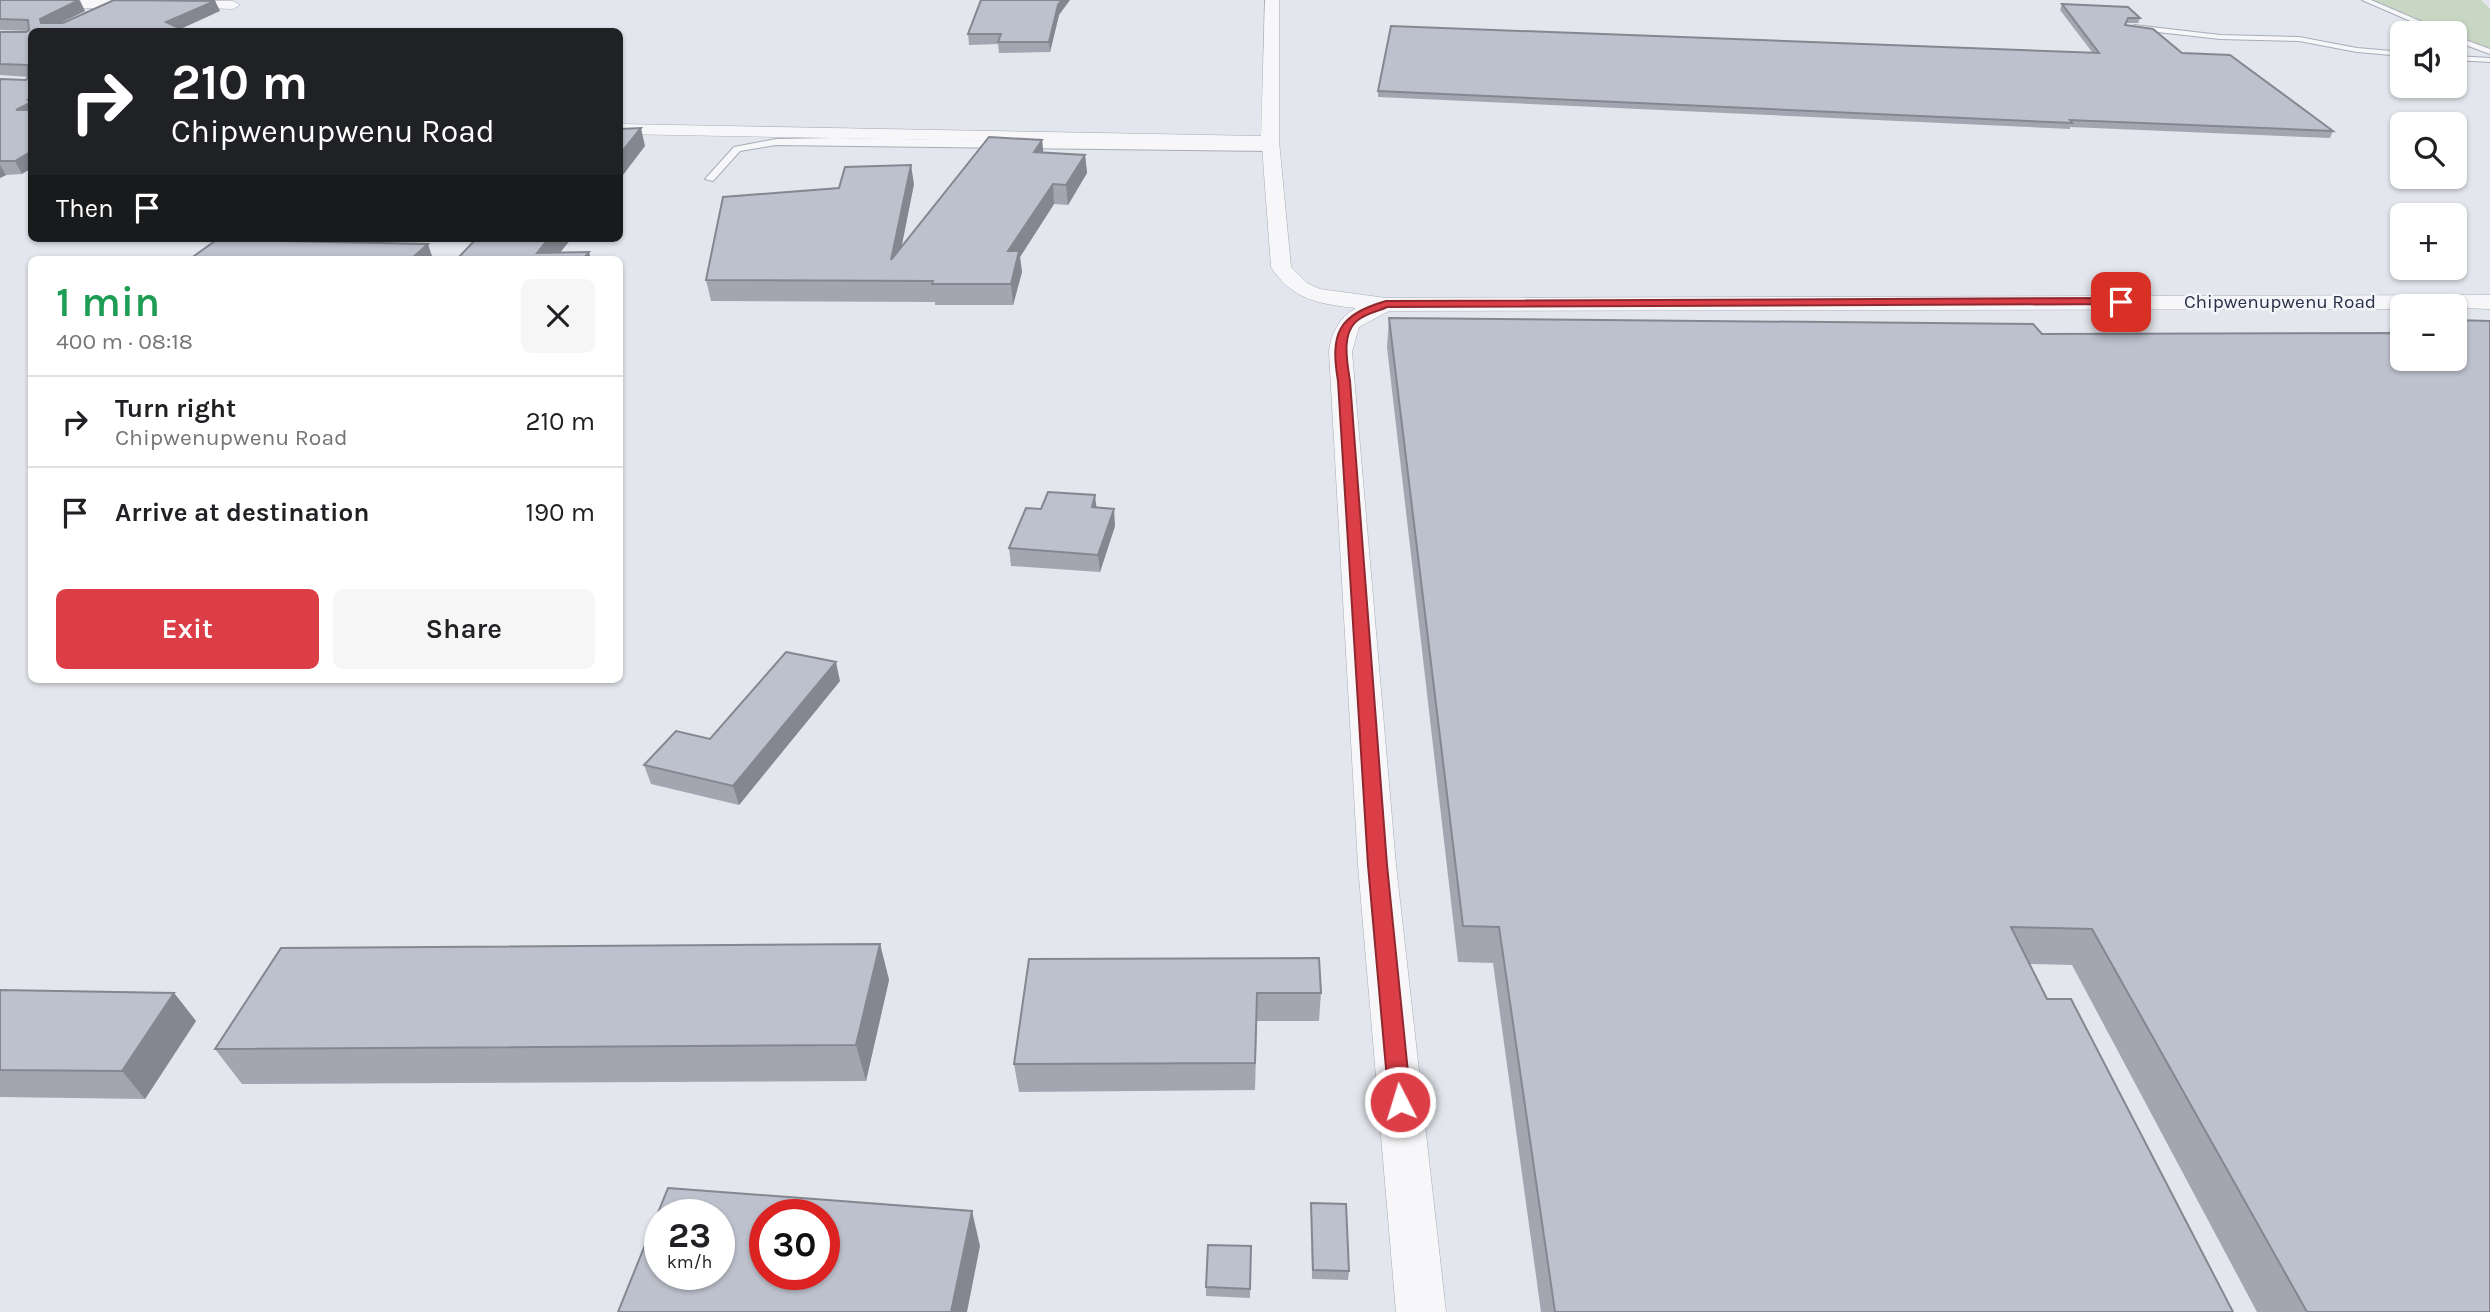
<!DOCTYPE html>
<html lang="en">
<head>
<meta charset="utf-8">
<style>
	:root { --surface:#fff; --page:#f6f6f6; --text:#202124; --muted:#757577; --line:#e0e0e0; --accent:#dc3e47 }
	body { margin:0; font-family:Karla,sans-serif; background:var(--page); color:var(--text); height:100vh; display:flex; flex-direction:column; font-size:26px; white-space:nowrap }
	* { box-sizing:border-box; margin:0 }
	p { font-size:23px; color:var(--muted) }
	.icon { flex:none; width:38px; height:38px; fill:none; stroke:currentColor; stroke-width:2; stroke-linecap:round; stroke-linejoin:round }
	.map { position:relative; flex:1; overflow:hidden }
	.panel { position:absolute; left:28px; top:256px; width:595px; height:427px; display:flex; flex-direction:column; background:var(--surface); border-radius:10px; box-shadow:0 2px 5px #0004 }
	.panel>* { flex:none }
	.hud { position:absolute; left:28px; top:28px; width:595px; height:214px; border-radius:10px; box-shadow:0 2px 5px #0004; background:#202124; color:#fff; overflow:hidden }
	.fabs { position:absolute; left:2390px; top:21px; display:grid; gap:14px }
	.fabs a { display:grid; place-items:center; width:77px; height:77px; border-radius:10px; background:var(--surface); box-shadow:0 2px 5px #0004; font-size:35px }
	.speed { position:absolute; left:644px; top:1199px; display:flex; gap:14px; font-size:35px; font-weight:700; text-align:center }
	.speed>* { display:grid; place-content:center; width:91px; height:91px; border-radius:50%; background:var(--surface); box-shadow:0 2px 5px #0004; line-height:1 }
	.speed small { font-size:18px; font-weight:400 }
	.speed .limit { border:10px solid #d22; background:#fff; color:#111 }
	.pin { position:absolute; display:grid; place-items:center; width:60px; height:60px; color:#fff; margin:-30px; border-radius:14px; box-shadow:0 4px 10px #0006 }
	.me { position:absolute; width:77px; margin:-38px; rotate:355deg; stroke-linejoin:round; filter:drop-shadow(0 0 5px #0008) }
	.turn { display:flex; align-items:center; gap:24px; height:147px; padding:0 28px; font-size:32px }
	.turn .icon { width:91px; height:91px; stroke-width:2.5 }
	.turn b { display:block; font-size:49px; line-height:60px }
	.then { display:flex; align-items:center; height:66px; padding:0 28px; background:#0003; gap:14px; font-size:26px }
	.round { display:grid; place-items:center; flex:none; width:74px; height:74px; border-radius:10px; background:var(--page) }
	.headline { display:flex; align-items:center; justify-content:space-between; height:119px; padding:0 28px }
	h1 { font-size:42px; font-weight:600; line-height:52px; color:#1e9e55 }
	.cta { display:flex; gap:14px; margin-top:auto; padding:14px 28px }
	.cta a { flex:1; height:80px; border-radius:10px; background:var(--accent); color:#fff; font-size:28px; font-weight:600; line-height:80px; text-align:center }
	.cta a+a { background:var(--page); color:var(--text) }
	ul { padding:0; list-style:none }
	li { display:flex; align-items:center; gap:21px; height:91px; padding:0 28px; border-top:2px solid var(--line) }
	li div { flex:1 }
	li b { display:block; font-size:26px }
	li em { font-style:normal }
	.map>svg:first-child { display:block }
	.green { fill:#c7d7c3 }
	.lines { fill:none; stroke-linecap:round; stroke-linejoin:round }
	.service-casing { stroke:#a7acb7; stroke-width:2 }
	.minor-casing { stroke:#a7acb7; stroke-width:1 }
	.service { fill:#f7f7fa; fill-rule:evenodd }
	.minor { fill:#f7f7fa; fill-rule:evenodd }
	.wall { fill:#a3a6b0 }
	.shaded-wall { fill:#848790 }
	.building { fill:#bdc1cd; stroke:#848790; stroke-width:2; fill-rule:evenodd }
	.route { fill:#dc3e47; stroke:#8f282e; stroke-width:2 }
	.labels { text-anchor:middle; stroke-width:5; stroke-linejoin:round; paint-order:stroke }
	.street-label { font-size:19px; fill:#293147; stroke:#f3f5f9 }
</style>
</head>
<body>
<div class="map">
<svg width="2490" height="1312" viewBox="0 0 2490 1312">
	<rect width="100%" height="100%" fill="#e3e6ec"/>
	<!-- green -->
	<path class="green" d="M2372,0H2481L2490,9V49Z"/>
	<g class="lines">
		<defs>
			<path id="service" d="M2362,0H2371L2448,33H2438Z
				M2134,25L2220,35L2299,37L2357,48L2403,52V56L2357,52L2299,41L2220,39L2131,29Z
				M2455,36L2490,49V54L2455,41Z
				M2455,56L2490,58V62L2455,60Z
				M835,138L1270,145L1274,148L1270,151L776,145L740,151L713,181L705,179L734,147L776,139Z"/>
			<path id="minor" d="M0,0H117L124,4L117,8H0Z
				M171,0L233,1L240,5L233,9L175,7L168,3Z
				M1265,0H1279V141L1291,267L1307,283L1320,289L1386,298L2490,295V309L2403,306V309L1389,311L1359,327L1352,352L1396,865L1446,1312H1396L1358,865L1329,352C1331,333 1339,318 1356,308C1319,304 1292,300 1271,267L1262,146L620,134V124L1261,136Z"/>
		</defs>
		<!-- service casing -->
		<use href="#service" class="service-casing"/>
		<!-- minor casing -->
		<use href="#minor" class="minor-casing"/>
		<!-- service -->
		<use href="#service" class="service"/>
		<!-- minor -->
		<use href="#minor" class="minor"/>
	</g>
	<!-- wall -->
	<path class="wall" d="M0,0H80L85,11L59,23L215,1L220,11L32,32L22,174L6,175L0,178V79L26,80L28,77L0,75V32H26L28,31L0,30Z
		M2062,4L2140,18L2138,23H2126L2125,25L2333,131L2330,138L2070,127V129L1378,97V91L2092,52L2060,10Z
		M1059,15L1050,52L999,53L998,44L969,45L968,34Z
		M1042,140L1043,152L1085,155L1087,173L1068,205L1054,204L1020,257L1022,272L1013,305H935V302L711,301L706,280L914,184L901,247Z
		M1389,318L2042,334L2389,333L2397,319H2403V359L2490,1312H2257L2072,965L2029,964L2047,999L2233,1312H1541L1493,963L1458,962L1387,347Z
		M1096,508L1115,526L1100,572L1011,566L1009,548L1041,509Z
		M840,681L739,805L651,784L644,765L710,739Z
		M880,944L889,980L866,1081L242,1084L215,1049Z
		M1029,959L1321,993L1319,1021H1257L1255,1090L1019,1092L1014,1064Z
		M0,990L174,993L196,1021L145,1099L0,1097Z
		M1311,1203L1349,1271L1348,1280L1312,1279Z
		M1251,1246L1250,1298L1206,1296V1287Z"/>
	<!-- shaded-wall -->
	<path class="shaded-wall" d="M79,0L85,11L46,30L41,23L40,19Z
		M1062,0H1070L1059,15L1050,52L1049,42L1058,5Z
		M215,1L220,11L174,32L166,22Z
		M32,98V118L16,110Z
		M641,128L645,146L620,179V154Z
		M1042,140L1044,158L1034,152Z
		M32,151V168L22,174L15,161Z
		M1085,155L1087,173L1068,205L1066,185Z
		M0,165L6,175L0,178Z
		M911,165L914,184L895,280L891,260Z
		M1053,184L1054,204L1020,257L1022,272L1013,305L1008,251Z
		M287,238H309L313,249L283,241Z
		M549,238H572L555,259L537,253Z
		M428,244L433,259H411Z
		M589,252L591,259H583Z
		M1095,495L1097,512L1092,507Z
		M1114,509L1115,526L1100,572L1098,555Z
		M836,662L840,681L739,805L733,786Z
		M880,944L889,980L866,1081L856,1045Z
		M174,993L196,1021L145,1099L122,1071Z
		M972,1211L980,1246L967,1312H951Z"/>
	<!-- building -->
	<path class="building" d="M0,0H79L40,19L41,23H63L114,0L215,1L166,22L183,30L180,32H32V98L27,100H32V102L16,110H32V151L15,161H0V79L26,80L28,77V65L0,64V32H26L29,30L28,20L0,19Z
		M981,0H1062L1058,5L1049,42H998L1001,34H968Z
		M2062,4L2128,7L2140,18H2128L2125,25L2153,29L2182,53L2230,55L2333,131L2070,120L2072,123L1378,91L1391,26L2099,53Z
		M641,128L620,154V129Z
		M989,137L1042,140L1034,152L1085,155L1066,185L1053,184L1008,251H1019L1011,284H932L933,281L706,280L723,197L839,188L845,167L911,165L891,260Z
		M219,238H287L283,241L428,244L411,259H190Z
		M477,238H549L537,253L589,252L583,259H457Z
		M1389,318L2033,324L2042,334L2403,333V359H2455V320L2490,321V1312H2307L2092,929L2011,927L2047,999H2071L2233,1312H1555L1499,927L1463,926Z
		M1048,492L1095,495L1092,507L1114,509L1098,555L1009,548L1026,508L1041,509Z
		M786,652L836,662L733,786L644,765L676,731L710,739Z
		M880,944L856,1045L215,1049L281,948Z
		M1319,958L1321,993H1257L1255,1063L1014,1064L1029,959Z
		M0,990L174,993L122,1071L0,1070Z
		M668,1188L972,1211L951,1312H618ZM660,1214H719V1274H660ZM765,1214H824V1274H765Z
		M1311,1203L1346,1204L1349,1271L1313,1270Z
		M1208,1245L1251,1246L1250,1289L1206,1287Z"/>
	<!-- route -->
	<path class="route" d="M2121,298L2126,302L2125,304L1387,307C1379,311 1368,313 1361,318C1340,330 1347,361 1350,381L1387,865L1411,1102L1408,1109L1400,1111L1393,1109L1389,1102L1368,865L1338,381C1330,333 1338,315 1386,301Z"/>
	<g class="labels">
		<!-- street labels -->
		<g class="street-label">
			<text x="2280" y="308">Chipwenupwenu Road</text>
		</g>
	</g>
</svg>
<div class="fabs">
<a><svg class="icon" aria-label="sound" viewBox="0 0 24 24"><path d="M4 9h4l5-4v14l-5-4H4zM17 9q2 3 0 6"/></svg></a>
<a><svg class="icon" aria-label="search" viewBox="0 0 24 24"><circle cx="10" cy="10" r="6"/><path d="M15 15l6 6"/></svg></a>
<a>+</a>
<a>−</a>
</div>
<div class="speed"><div>23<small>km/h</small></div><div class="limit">30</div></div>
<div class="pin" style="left:2121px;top:302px;background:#d93025"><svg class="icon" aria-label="arrive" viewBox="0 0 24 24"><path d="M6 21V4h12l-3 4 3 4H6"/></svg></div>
<svg class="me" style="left:1400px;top:1102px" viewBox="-20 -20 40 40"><circle r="17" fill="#dc3e47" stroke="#fff" stroke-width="3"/><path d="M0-11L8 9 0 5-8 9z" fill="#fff"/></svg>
<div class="hud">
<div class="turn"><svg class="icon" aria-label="right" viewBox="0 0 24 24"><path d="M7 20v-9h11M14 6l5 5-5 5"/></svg><div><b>210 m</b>Chipwenupwenu Road</div></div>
<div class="then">Then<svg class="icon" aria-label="arrive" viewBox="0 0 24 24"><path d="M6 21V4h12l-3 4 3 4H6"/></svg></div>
</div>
<section class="panel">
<div class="headline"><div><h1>1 min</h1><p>400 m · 08:18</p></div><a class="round"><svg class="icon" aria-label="close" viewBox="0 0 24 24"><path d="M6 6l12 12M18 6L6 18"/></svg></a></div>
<ul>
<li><svg class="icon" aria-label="right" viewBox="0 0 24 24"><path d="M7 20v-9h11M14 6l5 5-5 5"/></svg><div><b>Turn right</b><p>Chipwenupwenu Road</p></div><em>210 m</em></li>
<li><svg class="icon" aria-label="arrive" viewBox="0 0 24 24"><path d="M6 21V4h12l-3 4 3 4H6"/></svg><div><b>Arrive at destination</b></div><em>190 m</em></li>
</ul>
<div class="cta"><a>Exit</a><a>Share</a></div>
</section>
</div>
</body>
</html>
